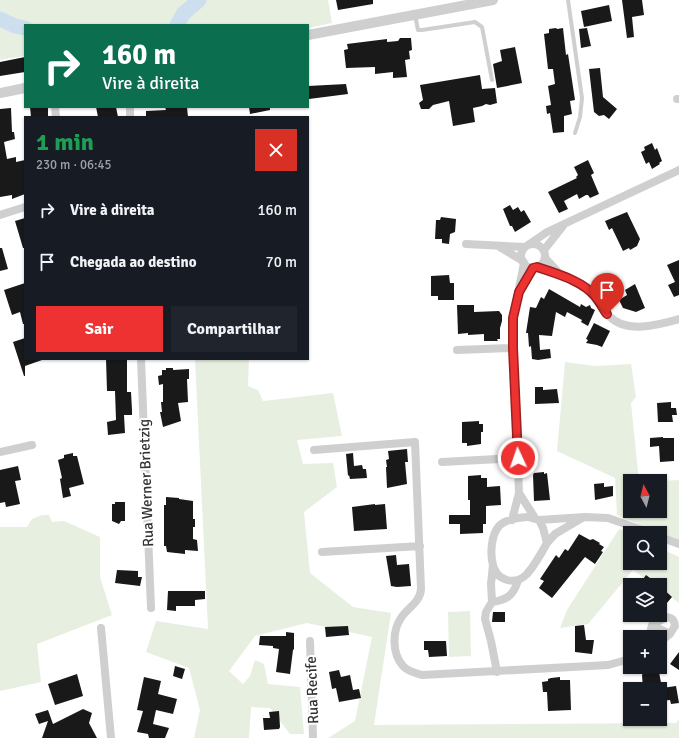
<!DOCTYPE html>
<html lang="pt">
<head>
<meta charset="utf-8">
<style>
	:root { --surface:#171b24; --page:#20242c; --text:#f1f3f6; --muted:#9ea1a6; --accent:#ed3231 }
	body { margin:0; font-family:Signika,sans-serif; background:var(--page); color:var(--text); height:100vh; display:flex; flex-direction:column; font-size:15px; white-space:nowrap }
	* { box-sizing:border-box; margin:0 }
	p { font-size:13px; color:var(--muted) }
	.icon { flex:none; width:22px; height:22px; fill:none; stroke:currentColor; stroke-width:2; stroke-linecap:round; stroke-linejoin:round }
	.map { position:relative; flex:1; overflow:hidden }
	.panel { position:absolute; left:24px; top:116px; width:285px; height:244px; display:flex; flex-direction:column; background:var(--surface); border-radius:0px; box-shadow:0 1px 3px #0004 }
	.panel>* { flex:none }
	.hud { position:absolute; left:24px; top:24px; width:285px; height:84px; border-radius:0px; box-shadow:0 1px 3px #0004; background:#0b6e4f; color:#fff; overflow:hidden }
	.needle { width:26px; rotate:353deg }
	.tools { position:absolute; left:623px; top:474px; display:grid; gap:8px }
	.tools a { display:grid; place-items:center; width:44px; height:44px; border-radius:0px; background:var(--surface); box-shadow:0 1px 3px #0004; font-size:20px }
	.pin { position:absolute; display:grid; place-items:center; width:34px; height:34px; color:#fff; margin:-41px -17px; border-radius:50% 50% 50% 0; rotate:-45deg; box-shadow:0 0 4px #0007 }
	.pin .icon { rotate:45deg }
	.me { position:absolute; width:44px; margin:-22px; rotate:357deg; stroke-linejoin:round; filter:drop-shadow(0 0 3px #0008) }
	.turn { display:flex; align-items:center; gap:14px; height:84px; padding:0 12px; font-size:18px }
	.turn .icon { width:52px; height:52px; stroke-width:2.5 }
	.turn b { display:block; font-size:28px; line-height:34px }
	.round { display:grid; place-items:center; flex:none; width:42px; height:42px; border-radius:0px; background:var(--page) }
	.overview { display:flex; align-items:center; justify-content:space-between; height:68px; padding:0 12px }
	h1 { font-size:24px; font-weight:800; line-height:30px; color:#1e9e55 }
	.action { display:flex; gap:8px; margin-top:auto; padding:8px 12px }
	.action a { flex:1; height:46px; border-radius:0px; background:var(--accent); color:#fff; font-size:16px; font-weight:800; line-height:46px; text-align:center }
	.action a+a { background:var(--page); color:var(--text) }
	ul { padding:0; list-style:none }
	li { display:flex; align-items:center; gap:12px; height:52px; padding:0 12px }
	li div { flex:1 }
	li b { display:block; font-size:15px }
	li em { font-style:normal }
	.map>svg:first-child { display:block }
	.green { fill:#e7efe1 }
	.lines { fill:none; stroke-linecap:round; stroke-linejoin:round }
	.river { stroke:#cddfef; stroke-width:15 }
	.building { fill:#191919 }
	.service { stroke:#cfcfcf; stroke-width:4 }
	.minor { stroke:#cfcfcf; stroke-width:8 }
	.tertiary { stroke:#cfcfcf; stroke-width:10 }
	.route-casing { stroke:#9a2020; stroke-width:10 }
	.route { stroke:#ed3231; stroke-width:7 }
	.labels { text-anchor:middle; stroke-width:4; stroke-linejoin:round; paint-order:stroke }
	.street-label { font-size:15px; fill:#323232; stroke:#fff }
</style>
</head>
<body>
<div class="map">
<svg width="679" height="738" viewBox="0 0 679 738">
	<rect width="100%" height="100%" fill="#fff"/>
	<!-- green -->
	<path class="green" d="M0,0H328L332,23L308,28V25H25V56L0,60Z
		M195,359H249L248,386L258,390L263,401L333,393L342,436L297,440L303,464L333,463L337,487L304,512L310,573L353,607L391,613L374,725L676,723L679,719V738H328L355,721L372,637L307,623L255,636L229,671L243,684L250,676L255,660L264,664L268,684L300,687L304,734H290L270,708L251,707L249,738H194L200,710L189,668L146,652L156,621L208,629Z
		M565,362L595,366L631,364L636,397L631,403L639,481H630V511H660V481L679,480V541L617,515L615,478L557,451Z
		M42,515H49L52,522L64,521L100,537V577L112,615L37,644L41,682L0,691V527H27L32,519Z
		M619,529L630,534V563H660V548L679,557V603L660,589V585H654L633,570L588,624L560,628L567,610Z
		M470,611L471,656L449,657L448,612Z"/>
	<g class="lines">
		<!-- river -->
		<path class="river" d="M0,19L15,26L25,28
			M177,25L183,14L199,0"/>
	</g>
	<!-- building -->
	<path class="building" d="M336,0H373V4L338,10Z
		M622,0H642L644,15L632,17L634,37L627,38Z
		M609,5L612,21L584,27L581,11Z
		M556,28L557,29L563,28L566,55L568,54L575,100L570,101L572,114L564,116V132L553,133L550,113L547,114L546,106L551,105L548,86L555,84L553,69H548L544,34L549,33V29Z
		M587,28L591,46L581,48L579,29Z
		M400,38H411L412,50L409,51L410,59L405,60L407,77L393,78V72L375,74V67L346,68L344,50L348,49L347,44L387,39V42L398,41Z
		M515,47L522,83L497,88L493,64L502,61L500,50Z
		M25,57V72L0,76V62Z
		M600,68L603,97L617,109L609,119L604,115L599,116L594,112L589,69Z
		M480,75L482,89L495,88L497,103L490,105L486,104L482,106L473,108L475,122L453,126L449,101L433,105L429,109H421L419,103L423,100L420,85Z
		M346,84L348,94L309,99L308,86Z
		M30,107H48V117H31Z
		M96,107H116L118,117H98Z
		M165,107H187L188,117H146V111L166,110Z
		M249,107H270V110L250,114Z
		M11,108L12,132H14L15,139L4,142L7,159L16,157V162L25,160V194L12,199V195L0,197V109Z
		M652,143L655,150L657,148L662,161L659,163L660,164L652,169L649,162L646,164L641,152L645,150L644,147Z
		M588,160L594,173L591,175L599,194L590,198L588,195H586L579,199L577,194L564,201L568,209L559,213L548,192L577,178L576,177L578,175L574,167Z
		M510,205L513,210L518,207L521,212L524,210L531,222L515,232L512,226H510L503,209Z
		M627,212L640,239L637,246L630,250L629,248L623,251L612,228L609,230L605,221Z
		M441,217L456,219L455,232L450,234L449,244L442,243V239H435L436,220H440Z
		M25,218V248H23L15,221Z
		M0,248H2L8,269L0,271Z
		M679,260V295L674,297L668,285L675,282L667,265Z
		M449,275L450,283H454V300H438V296H431V276Z
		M25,283V324H23L20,312L12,315L4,290Z
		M635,284L645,308L636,312L623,308L619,300L627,295L625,290Z
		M549,289L580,307L581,304L586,307L590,305L591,308L595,310L588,326L581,322L582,320L567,312L565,317L556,312L552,336L539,335L540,350L550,349L551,358L538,360L532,359L531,346L529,347L528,333H526L530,307L536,308L541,297L544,299Z
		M457,305H474V312L499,311L502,315V321L500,328V339H497L498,341H484V334L468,335V333L458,334Z
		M594,323L610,331L602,347L597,345L586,343L588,340L586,339Z
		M25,338V359H42V360L25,366V376H24L13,342Z
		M106,359L127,360V392H131L132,410V415H124L125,433L108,435L107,422L116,420L115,391H107Z
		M166,368H173V370L189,369V379H187L188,402L178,403L181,421L163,427L160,412H162L161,402H163V384L159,385L158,376L162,375V370H166Z
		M535,387H543V390L557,389L559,403L535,404Z
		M671,402V408H676L677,415H672L673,422H658L657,403Z
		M479,421V424H483V432H481V444L467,446V443H462V422Z
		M663,437V438H674V461L660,462L659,446L650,447V438Z
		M407,449L408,462H405L407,484L387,488L386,467H387L386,460L389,459L388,451Z
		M73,453V456H77L84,484L69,488L71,496L63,498L60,479L62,478L58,460L64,458V455Z
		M353,453L354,466L362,465L363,469H366L367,478L350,479L349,475L348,476L346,454Z
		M18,466L21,480L15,481L20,504L6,507L5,502L0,503V470Z
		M544,472V474L547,473L550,500L534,501L533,475L534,473Z
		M481,475V478H487V487L500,486L501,505L486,506V524H483V533L460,534V524H449V515H470V500H468V476Z
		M604,483V487L613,486V496L595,500L594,484Z
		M166,497L179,498V499L193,501V519H195V527H193V539L197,540L198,551L185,550V554L167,552L166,546H164V505H166Z
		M115,502H125V521H121L119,524L112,521V504H115Z
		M375,504V505L385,504L387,529L354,531L352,507Z
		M579,534L590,540L593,539L600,543L599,544L604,547L601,551L603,552L595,564L585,557L552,598L539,588L544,581L540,579L556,555L559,558L565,549L568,551Z
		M396,555L397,565L409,564L411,586L397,587L391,586L386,556Z
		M117,570L138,571V577H142L140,586L115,583Z
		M646,575L650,578L659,585H639Z
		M660,586L672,597L666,604L662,601L660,603Z
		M168,591H205V599L195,600V606H176V611L167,610Z
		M493,612H505V622H492Z
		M584,625L586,640H594L592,654L575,652V626Z
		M348,626L349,635L326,637L325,627Z
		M286,632L294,633V649L293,650L290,674L276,672L279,649L273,648V646L259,645L260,636H286Z
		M424,641H446L447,656L429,657L428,650H424Z
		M679,652V670L670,664Z
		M175,666L185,669L182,679L173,676Z
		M653,668L659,672L662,688L676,686L679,703L671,704L670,700L660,701V689H643L642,675L646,669Z
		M339,670L341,677L350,675L353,690L359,689L361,698L339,702L336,688L332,689L329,672Z
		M77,674L83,696L55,705L48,684Z
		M144,677L161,681L158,694L177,699L173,714L156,710L153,724L169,728L165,738H149L148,734L137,732L143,711L137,710Z
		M560,677V680H570L571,710L548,711L547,692H543L542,682L548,681V679L551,678Z
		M83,709L92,713L89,723L97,738H42L48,721L39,724L35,714L48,710L53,724Z
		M279,711L280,727L279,729L264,730L263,718H270L269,712Z"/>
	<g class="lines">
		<!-- service -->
		<path class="service" d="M568,0L582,98L580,117L575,133
			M415,15L418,30H422L475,22L482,27L492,80"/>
		<!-- minor -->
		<path class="minor" d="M677,99H679
			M55,107L56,117
			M130,107V117
			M0,215L25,207
			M466,244L525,247
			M521 256a12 12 0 1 1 24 0a12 12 0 1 1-24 0Z
			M528,245L547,232L679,170
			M498,246L523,261
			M544,250L563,226
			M545,258L560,274
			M537,267C553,273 572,278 585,288C596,296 600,307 609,316C626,334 658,325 679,319
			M522,286L533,268
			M457,350L513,348
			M141,359L151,608
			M314,450L415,442L421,589C420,603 408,607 401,618C392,631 392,654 403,666C407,671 415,673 422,675L608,665L630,659
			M0,452L32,445
			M442,462L517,458
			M519,493L535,518
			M528,517L539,520L543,528L547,543C541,554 535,565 527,574C515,586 497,581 493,565C490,554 491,535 499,526C506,519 518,518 528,517Z
			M512,520L519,493L513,348V318L524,263
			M539,520L585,517L608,518L651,533
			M660,537L679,544
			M547,543L555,534L582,518
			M322,552L420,546
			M492,602L491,584L493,565
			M652,625L670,634
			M101,628L111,738
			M649,637L652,625L666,617C672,618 674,619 675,626L670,634L660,642
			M310,641L313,738
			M497,672L491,641L485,619L486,612L492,602C507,600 514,595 518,580"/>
		<!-- tertiary -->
		<path class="tertiary" d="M308,35L493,0
			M0,93L25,88"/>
	</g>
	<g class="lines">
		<defs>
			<path id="route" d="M518,458L513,348V318L519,292L533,268L537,267C557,274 581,280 595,296C600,302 603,309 607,314"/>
		</defs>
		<!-- route casing -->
		<use href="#route" class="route-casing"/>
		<!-- route -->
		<use href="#route" class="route"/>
	</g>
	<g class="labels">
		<!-- street labels -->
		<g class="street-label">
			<text transform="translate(146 483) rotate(-92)" y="5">Rua Werner Brietzig</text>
			<text transform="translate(312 690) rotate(-92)" y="5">Rua Recife</text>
		</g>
	</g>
</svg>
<div class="tools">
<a><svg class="needle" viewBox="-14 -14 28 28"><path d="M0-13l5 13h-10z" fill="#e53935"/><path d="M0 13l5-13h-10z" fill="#9ea1a6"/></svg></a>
<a><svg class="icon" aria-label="search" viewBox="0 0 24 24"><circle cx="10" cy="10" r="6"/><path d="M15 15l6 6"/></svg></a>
<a><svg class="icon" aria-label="layers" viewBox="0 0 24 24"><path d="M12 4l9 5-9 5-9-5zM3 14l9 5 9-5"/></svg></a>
<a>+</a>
<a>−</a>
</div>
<div class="pin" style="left:607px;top:314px;background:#d93025"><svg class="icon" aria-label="arrive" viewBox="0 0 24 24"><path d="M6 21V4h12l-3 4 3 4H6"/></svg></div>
<svg class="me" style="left:518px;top:458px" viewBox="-20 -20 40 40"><circle r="17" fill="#ed3231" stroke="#fff" stroke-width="3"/><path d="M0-11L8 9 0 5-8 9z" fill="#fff"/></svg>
<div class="hud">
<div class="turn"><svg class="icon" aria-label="right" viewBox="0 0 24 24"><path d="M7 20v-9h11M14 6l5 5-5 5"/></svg><div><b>160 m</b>Vire à direita</div></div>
</div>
<section class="panel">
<div class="overview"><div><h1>1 min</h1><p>230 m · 06:45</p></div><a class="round" style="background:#d93025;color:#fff"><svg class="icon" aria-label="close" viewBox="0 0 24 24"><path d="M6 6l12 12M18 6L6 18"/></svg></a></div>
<ul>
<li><svg class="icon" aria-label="right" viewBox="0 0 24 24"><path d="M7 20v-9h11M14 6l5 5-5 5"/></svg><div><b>Vire à direita</b></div><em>160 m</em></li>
<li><svg class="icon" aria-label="arrive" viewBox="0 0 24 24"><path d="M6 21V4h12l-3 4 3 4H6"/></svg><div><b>Chegada ao destino</b></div><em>70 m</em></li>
</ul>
<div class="action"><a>Sair</a><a>Compartilhar</a></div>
</section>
</div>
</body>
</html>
